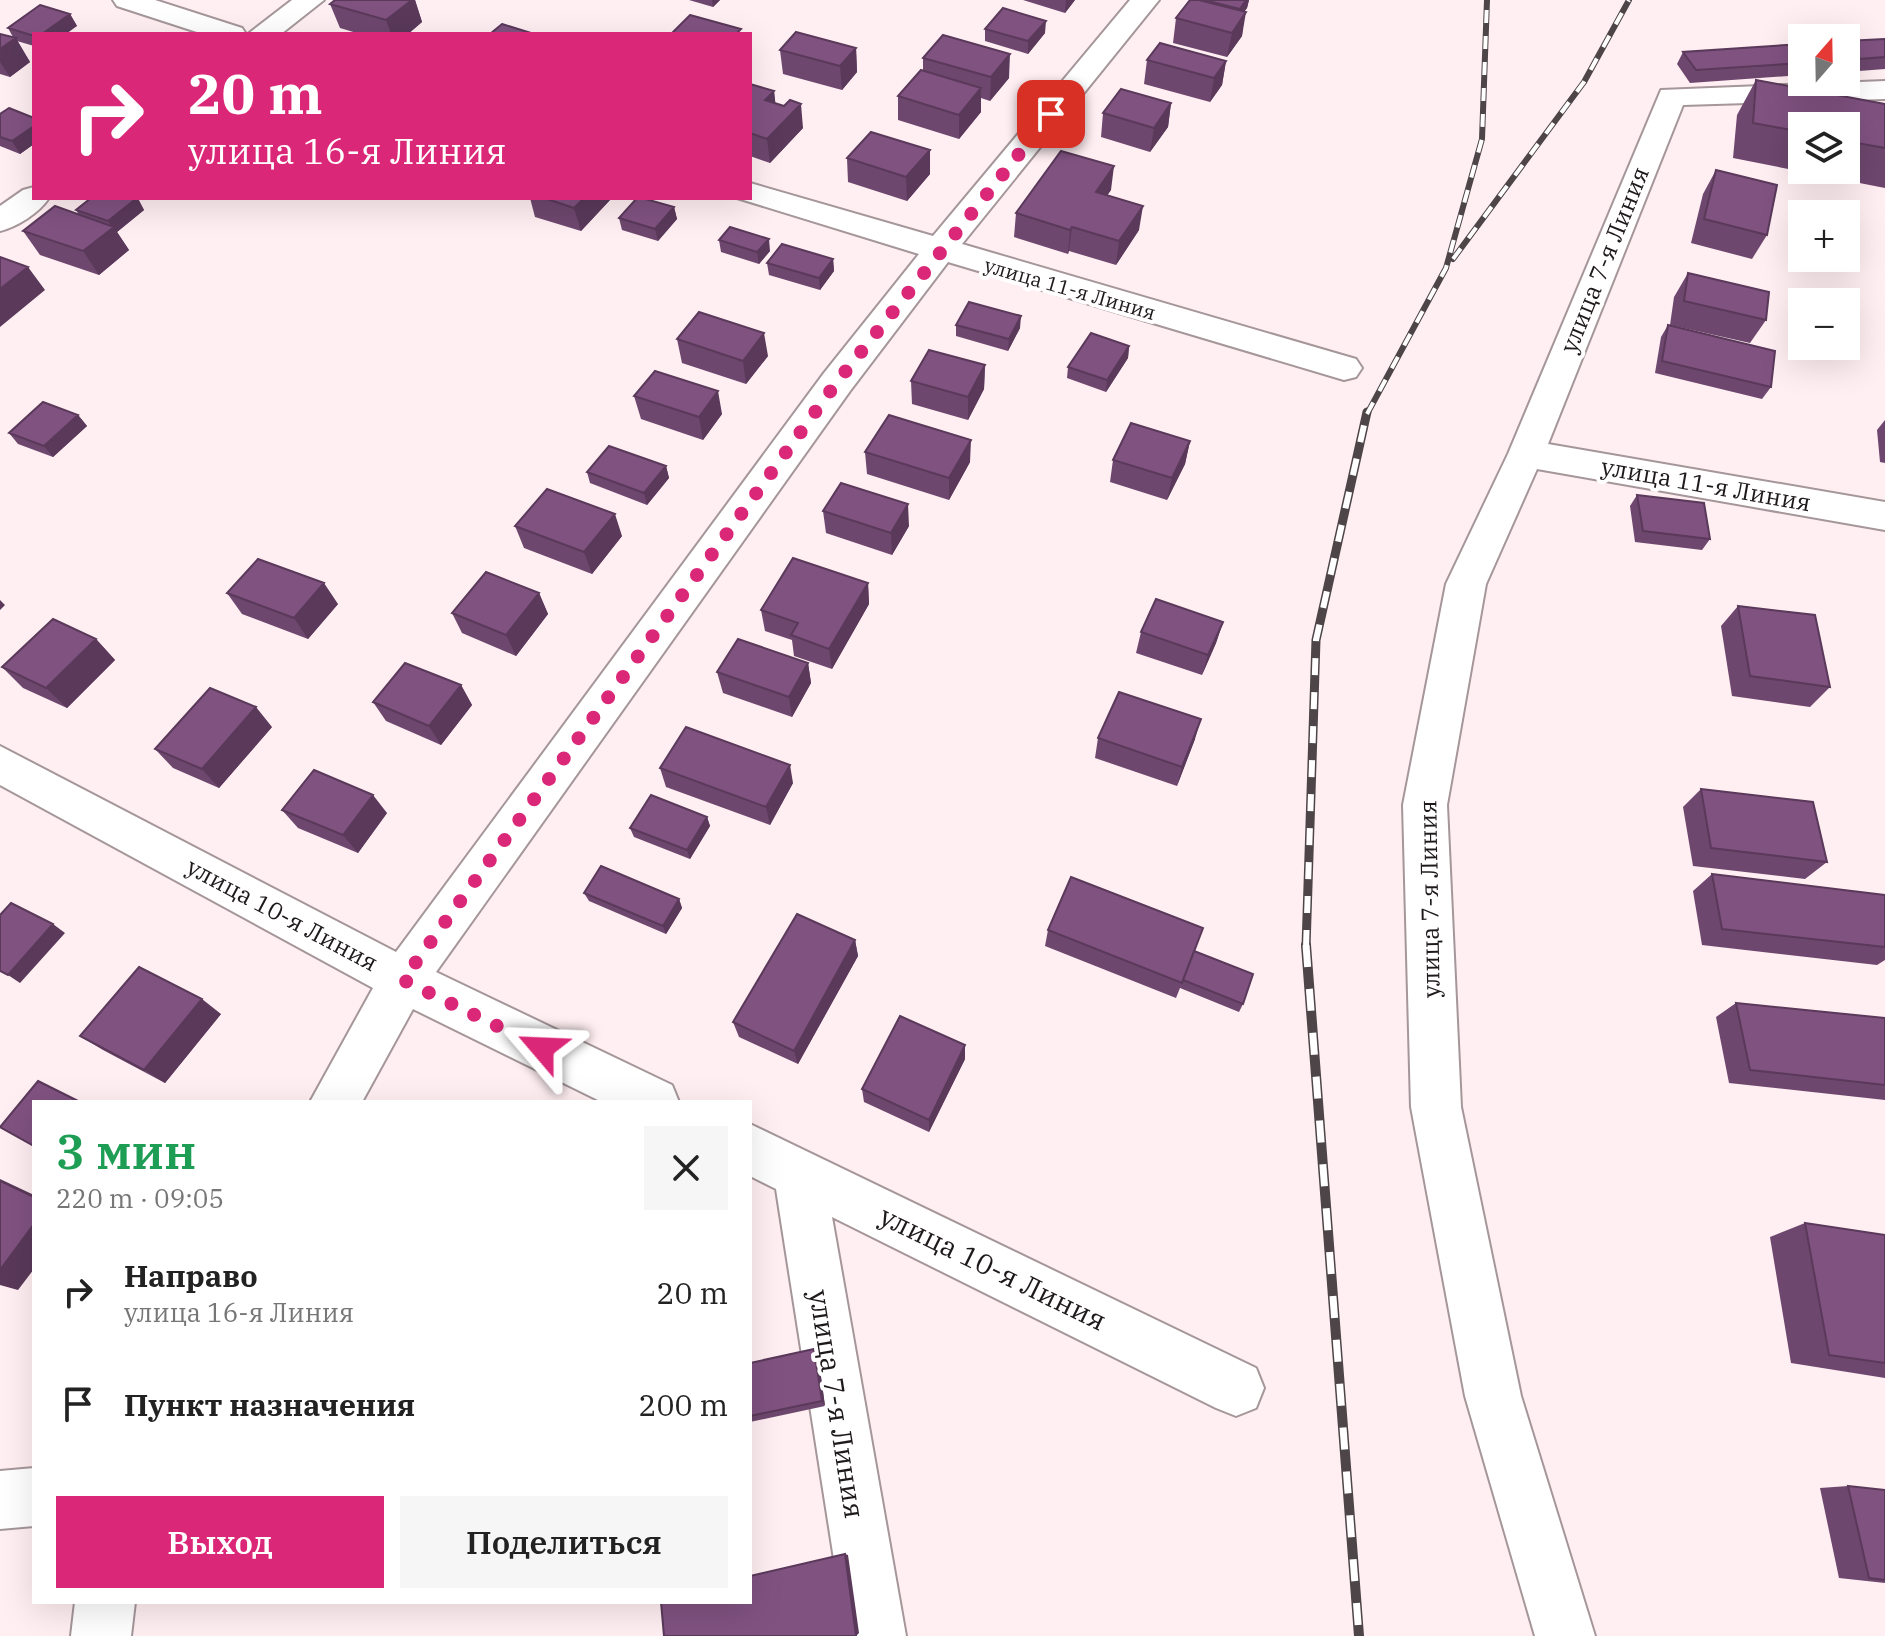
<!DOCTYPE html>
<html lang="ru">
<head>
<meta charset="utf-8">
<style>
	:root { --surface:#fff; --page:#f6f6f6; --text:#222; --muted:#767676; --accent:#db2777 }
	body { margin:0; font-family:"IBM Plex Serif",serif; background:var(--page); color:var(--text); height:100vh; display:flex; flex-direction:column; font-size:30px; white-space:nowrap }
	* { box-sizing:border-box; margin:0 }
	p { font-size:26px; color:var(--muted) }
	.icon { flex:none; width:44px; height:44px; fill:none; stroke:currentColor; stroke-width:2; stroke-linecap:round; stroke-linejoin:round }
	.map { position:relative; flex:1; overflow:hidden }
	.drawer { position:absolute; left:32px; top:1100px; width:720px; height:504px; display:flex; flex-direction:column; background:var(--surface); border-radius:0px; box-shadow:0 8px 32px #0002 }
	.drawer>* { flex:none }
	.guide { position:absolute; left:32px; top:32px; width:720px; height:168px; border-radius:0px; box-shadow:0 8px 32px #0002; background:#db2777; color:#fff; overflow:hidden }
	.needle { width:52px; rotate:20deg }
	.controls { position:absolute; left:1788px; top:24px; display:grid; gap:16px }
	.controls a { display:grid; place-items:center; width:72px; height:72px; border-radius:0px; background:var(--surface); box-shadow:0 8px 32px #0002; font-size:40px }
	.pin { position:absolute; display:grid; place-items:center; width:68px; height:68px; color:#fff; margin:-34px; border-radius:16px; box-shadow:0 4px 12px #0006 }
	.me { position:absolute; width:88px; margin:-44px; rotate:296deg; stroke-linejoin:round; filter:drop-shadow(0 0 6px #0008) }
	.turn { display:flex; align-items:center; gap:28px; height:168px; padding:0 24px; font-size:36px }
	.turn .icon { width:104px; height:104px; stroke-width:2.5 }
	.turn b { display:block; font-size:56px; line-height:68px }
	.round { display:grid; place-items:center; flex:none; width:84px; height:84px; border-radius:0px; background:var(--page) }
	.summary { display:flex; align-items:center; justify-content:space-between; height:136px; padding:0 24px }
	h1 { font-size:48px; font-weight:600; line-height:60px; color:#1e9e55 }
	.cta { display:flex; gap:16px; margin-top:auto; padding:16px 24px }
	.cta a { flex:1; height:92px; border-radius:0px; background:var(--accent); color:#fff; font-size:32px; font-weight:600; line-height:92px; text-align:center }
	.cta a+a { background:var(--page); color:var(--text) }
	ul { padding:0; list-style:none }
	li { display:flex; align-items:center; gap:24px; height:112px; padding:0 24px }
	li div { flex:1 }
	li b { display:block; font-size:30px }
	li em { font-style:normal }
	.map>svg:first-child { display:block }
	.lines { fill:none; stroke-linecap:round; stroke-linejoin:round }
	.street-casing { stroke:#a5969a; stroke-width:4 }
	.street { fill:#fff; fill-rule:evenodd }
	.rail-far2-casing { stroke:#4d4547; stroke-width:6 }
	.rail-far1-casing { stroke:#4d4547; stroke-width:9 }
	.rail-casing { stroke:#4d4547; stroke-width:10 }
	.rail-far2 { stroke:#fff; stroke-width:4; stroke-dasharray:13; stroke-linecap:butt }
	.rail-far1 { stroke:#fff; stroke-width:6; stroke-dasharray:17; stroke-linecap:butt }
	.rail { stroke:#fff; stroke-width:7; stroke-dasharray:22; stroke-linecap:butt }
	.wall { fill:#6e476e; fill-rule:evenodd }
	.shaded-wall { fill:#5a395a }
	.building { fill:#805280; stroke:#5a395a; stroke-width:2 }
	.route { stroke:#db2777; stroke-width:14; stroke-dasharray:0 25.2 }
	.labels { text-anchor:middle; stroke-width:8; stroke-linejoin:round; paint-order:stroke }
	.far-street-label { font-size:20px; fill:#1e191a; stroke:#fff }
	.street-label { font-size:24px; fill:#1e191a; stroke:#fff }
	.near-street-label { font-size:28px; fill:#1e191a; stroke:#fff }
</style>
</head>
<body>
<div class="map">
<svg width="1885" height="1636" viewBox="0 0 1885 1636">
	<rect width="100%" height="100%" fill="#ffeef2"/>
	<g class="lines">
		<defs>
			<path id="street" d="M113,0H155L242,28L246,34H203L117,6Z
				M292,0H324L281,34H248Z
				M1130,0H1159L962,244L1356,359L1362,368L1356,377L1344,380L948,262L850,391L436,972L672,1085L679,1102H602L413,1009L362,1102H310L373,988L0,785V746L396,952L824,373L919,254L737,198H750V183L933,236Z
				M1885,81V99L1683,105L1548,444L1885,502V530L1537,469L1486,584L1447,805L1461,1107L1521,1396L1595,1636H1535L1465,1396L1411,1107L1403,805L1446,584L1508,454L1661,90Z
				M34,187V198H49C39,213 17,227 0,231V206L23,190Z
				M750,1124L1256,1368L1264,1388L1256,1408L1236,1416L1216,1408L832,1217L906,1636H846L776,1189L750,1176Z
				M34,1468V1526L0,1529V1471Z
				M75,1602H135L131,1636H71Z"/>
		</defs>
		<!-- street casing -->
		<use href="#street" class="street-casing"/>
		<!-- street -->
		<use href="#street" class="street"/>
		<defs>
			<path id="rail-far2" d="M1453,259L1584,82L1629,0
				M1367,414L1446,268L1482,139L1487,0"/>
			<path id="rail-far1" d="M1306,947L1316,640L1367,412"/>
			<path id="rail" d="M1306,945L1359,1636"/>
		</defs>
		<!-- rail-far2 casing -->
		<use href="#rail-far2" class="rail-far2-casing"/>
		<!-- rail-far1 casing -->
		<use href="#rail-far1" class="rail-far1-casing"/>
		<!-- rail casing -->
		<use href="#rail" class="rail-casing"/>
		<!-- rail-far2 -->
		<use href="#rail-far2" class="rail-far2"/>
		<!-- rail-far1 -->
		<use href="#rail-far1" class="rail-far1"/>
		<!-- rail -->
		<use href="#rail" class="rail"/>
	</g>
	<!-- wall -->
	<path class="wall" d="M335,0H415L422,22L408,34H360L340,28L330,4Z
		M689,0H720L713,7Z
		M1023,0H1075L1065,13Z
		M1204,0H1249L1247,8L1244,12L1242,36L1227,57L1173,43L1176,18Z
		M70,14L77,26L34,34V46L17,41L30,62L10,77L0,74V34L13,37L8,28Z
		M985,29L1045,33L1028,54L985,41Z
		M1885,39V69L1846,72V41Z
		M1802,44V75L1690,83L1677,64L1683,52Z
		M856,48L857,72L842,90L783,74L780,50Z
		M923,58L1009,78L990,101L981,98V112L959,139L898,120V96L923,71Z
		M1147,60L1226,61L1222,85L1210,102L1144,84Z
		M1756,80L1885,104V188L1733,158L1737,115ZM1802,126H1846V170H1802Z
		M750,84L774,91L775,103L784,106L803,128L770,163L750,156Z
		M1171,103L1168,127L1150,152L1101,137L1103,113Z
		M0,114L34,118V144L20,154L0,146Z
		M847,158L930,174L907,201L848,182Z
		M1716,170L1767,235L1752,259L1691,243L1703,194Z
		M1111,190L1107,195L1139,230L1116,265L1069,251L1068,254L1014,237L1016,213Z
		M91,198H138L144,210L117,232L129,250L99,275L40,255L23,231L79,215L76,210Z
		M530,198H610V200L581,231L535,217Z
		M674,207L677,219L658,241L622,230L619,218Z
		M719,240L770,251L759,264L721,252Z
		M833,259L834,271L820,290L769,275L767,263Z
		M1688,273L1766,320L1750,343L1670,325L1674,297Z
		M956,325L1020,328L1008,351L956,336Z
		M1668,325L1771,387L1762,399L1655,373L1661,337Z
		M677,339L768,356L746,384L682,363Z
		M1129,346L1128,358L1106,392L1067,378L1068,367Z
		M985,365L984,389L968,420L912,404L911,381Z
		M634,396L722,414L703,440L641,419Z
		M78,415L87,426L53,457L18,444L9,433Z
		M1885,420V463L1880,462L1877,430Z
		M1190,441L1185,464L1167,500L1110,482L1113,460Z
		M865,452L970,462L949,500L867,474Z
		M666,466L669,478L647,505L590,483L587,472Z
		M1637,495L1710,539L1702,550L1635,542L1630,506Z
		M823,511L909,526L892,555L826,533Z
		M515,526L622,536L592,574L524,548Z
		M868,583L869,604L832,669L794,656L792,640L765,631L761,610Z
		M227,593L338,604L308,639L242,614Z
		M539,593L548,614L516,656L462,633L452,613Z
		M1738,606L1830,687L1810,707L1732,696L1721,626Z
		M1223,622L1216,643L1202,675L1136,653L1141,632Z
		M96,639L115,660L67,708L23,688L2,667Z
		M808,663L811,683L792,717L723,693L717,672Z
		M461,685L472,705L441,745L386,721L373,702Z
		M272,727L219,788L173,768L155,749Z
		M1098,738L1195,739L1177,786L1095,758Z
		M660,768L793,783L770,825L666,787Z
		M1701,789L1827,862L1805,879L1693,866L1683,807Z
		M282,810L387,813L358,853L298,828Z
		M707,817L710,826L690,859L634,837L630,828Z
		M1712,874L1885,895V960L1877,965L1702,945L1693,891Z
		M584,893L679,899L682,908L666,934L589,901Z
		M1048,930L1194,951L1243,1004L1239,1012L1180,988L1176,998L1045,946Z
		M855,940L858,956L798,1064L739,1037L733,1022Z
		M1736,1003L1885,1018V1100L1729,1083L1716,1017Z
		M221,1014L165,1083L103,1050L80,1036Z
		M965,1059L929,1132L864,1102L862,1089Z
		M1805,1223L1885,1235V1378L1791,1363L1770,1237Z
		M818,1355L825,1406L750,1422V1363Z
		M1848,1486L1885,1490V1583L1839,1578L1820,1488Z"/>
	<!-- shaded-wall -->
	<path class="shaded-wall" d="M412,0H415L422,22L408,34H391L386,20Z
		M712,0H720L713,7Z
		M1066,0H1075L1065,13Z
		M1246,0H1249L1247,8L1237,21L1240,9Z
		M1246,12L1242,36L1227,57L1232,33Z
		M70,14L77,26L66,34H42Z
		M1046,21L1045,33L1028,54V41Z
		M16,38L30,62L10,77L0,62V49Z
		M856,48L857,72L842,90L840,66Z
		M1010,54L1009,78L990,101L991,77Z
		M1226,61L1222,85L1210,102L1214,78Z
		M981,88V112L959,139V115Z
		M774,91L777,116L765,100Z
		M1171,103L1168,127L1150,152L1154,128Z
		M801,104L803,128L770,163L767,139Z
		M34,126V144L20,154L12,141Z
		M930,150V174L907,201L906,177Z
		M1114,166L1111,190L1093,216L1096,192Z
		M137,198L144,210L117,232L129,250L99,275L83,251L112,228L108,221Z
		M584,198H610V200L581,231L574,208Z
		M1143,206L1139,230L1116,265L1119,241Z
		M674,207L677,219L658,241L655,229Z
		M1072,227L1069,251L1068,254L1070,230Z
		M769,239L770,251L759,264L757,252Z
		M833,259L834,271L820,290L819,278Z
		M28,267L45,290L0,327V289Z
		M1021,316L1020,328L1008,351L1009,339Z
		M764,333L768,356L746,384L743,361Z
		M1129,346L1128,358L1106,392L1107,380Z
		M985,365L984,389L968,420V397Z
		M718,391L722,414L703,440L699,417Z
		M78,415L87,426L53,457L44,446Z
		M971,440L970,462L949,500V478Z
		M1190,441L1185,464L1167,500L1172,478Z
		M666,466L669,478L647,505L644,493Z
		M908,504L909,526L892,555L891,533Z
		M615,514L622,536L592,574L584,552Z
		M324,583L338,604L308,639L294,618Z
		M868,583L869,604L832,669L829,649Z
		M539,593L548,614L516,656L506,635Z
		M0,600L5,605L0,610Z
		M1223,622L1216,643L1202,675L1208,655Z
		M96,639L115,660L67,708L46,688Z
		M808,663L811,683L792,717L789,697Z
		M461,685L472,705L441,745L429,726Z
		M256,707L272,727L219,788L202,769Z
		M1201,719L1195,739L1177,786L1182,767Z
		M790,765L793,783L770,825L766,807Z
		M373,795L387,813L358,853L343,835Z
		M707,817L710,826L690,859L687,850Z
		M679,899L682,908L666,934L663,926Z
		M53,924L65,933L20,983L8,975Z
		M855,940L858,956L798,1064L794,1051Z
		M202,999L221,1014L165,1083L144,1070Z
		M965,1045V1059L929,1132V1120Z
		M0,1179L34,1195V1197L0,1181Z
		M34,1224V1269L18,1290L0,1285V1270Z
		M814,1349L818,1355L825,1406L822,1401Z
		M845,1554L848,1555L859,1633L856,1636Z"/>
	<!-- building -->
	<path class="building" d="M335,0H412L386,20L330,4Z
		M1190,0H1199L1246,12L1232,33L1176,18Z
		M1204,0H1246L1240,9Z
		M40,5L70,14L42,34H34V36L8,28Z
		M1003,8L1046,21L1028,41L985,29Z
		M690,15L741,29L736,34H671Z
		M502,24L531,33L490,34Z
		M796,32L856,48L840,66L780,50Z
		M0,34L16,38L0,49Z
		M943,35L1010,54L991,77L923,58Z
		M1885,39V57L1846,60V41Z
		M1160,43L1226,61L1214,78L1147,60Z
		M1802,44V63L1696,70L1683,52Z
		M921,70L981,88L959,115L898,96Z
		M1756,80L1885,104V148L1846,141V126H1802V132L1753,123Z
		M750,84L774,91L765,100L784,106L790,100L801,104L767,139L750,133Z
		M1121,89L1171,103L1154,128L1103,113Z
		M9,108L34,118V126L12,141L0,137V114Z
		M871,132L930,150L906,177L847,158Z
		M1061,151L1114,166L1096,192L1143,206L1119,241L1072,227L1070,230L1016,213Z
		M1716,170L1777,185L1767,235L1704,219Z
		M91,198H137L108,221L76,210Z
		M544,198H584L574,208Z
		M637,198H642L674,207L655,229L619,218Z
		M55,206L114,227L83,251L23,231Z
		M730,227L769,239L757,252L719,240Z
		M782,244L833,259L819,278L767,263Z
		M0,257L28,267L0,289Z
		M1688,273L1769,292L1766,320L1684,301Z
		M969,302L1021,316L1009,339L956,325Z
		M699,312L764,333L743,361L677,339Z
		M1668,325L1775,351L1771,387L1662,361Z
		M1091,333L1129,346L1107,380L1068,367Z
		M929,350L985,365L968,397L911,381Z
		M655,371L718,391L699,417L634,396Z
		M43,402L78,415L44,446L9,433Z
		M889,415L971,440L949,478L865,452Z
		M1131,423L1190,441L1172,478L1113,460Z
		M609,446L666,466L644,493L587,472Z
		M841,483L908,504L891,533L823,511Z
		M547,489L615,514L584,552L515,526Z
		M1637,495L1704,503L1710,539L1643,531Z
		M793,558L868,583L829,649L791,635L798,623L761,610Z
		M258,559L324,583L294,618L227,593Z
		M486,572L539,593L506,635L452,613Z
		M1156,599L1223,622L1208,655L1141,632Z
		M1738,606L1815,615L1830,687L1750,676Z
		M53,619L96,639L46,688L2,667Z
		M738,639L808,663L789,697L717,672Z
		M405,663L461,685L429,726L373,702Z
		M210,688L256,707L202,769L155,749Z
		M1119,692L1201,719L1182,767L1098,738Z
		M686,727L790,765L766,807L660,768Z
		M314,770L373,795L343,835L282,810Z
		M1701,789L1813,802L1827,862L1711,848Z
		M651,795L707,817L687,850L630,828Z
		M601,866L679,899L663,926L584,893Z
		M1712,874L1885,895V947L1722,929Z
		M1071,877L1203,928L1182,983L1048,930Z
		M11,903L53,924L8,975L0,971V915Z
		M797,914L855,940L794,1051L733,1022Z
		M1194,951L1253,974L1243,1004L1183,980Z
		M139,967L202,999L144,1070L80,1036Z
		M1736,1003L1885,1018V1085L1750,1070Z
		M900,1016L965,1045L929,1120L862,1089Z
		M38,1081L80,1102H34V1146L0,1127Z
		M0,1181L34,1197V1224L0,1270Z
		M1805,1223L1885,1235V1363L1829,1355Z
		M814,1349L822,1401L750,1416V1363Z
		M1848,1486L1885,1490V1580L1869,1578Z
		M845,1554L856,1636H664L661,1602H750V1576Z"/>
	<g class="lines">
		<!-- route -->
		<path class="route" d="M542,1048L403,980L837,382L1051,114"/>
	</g>
	<g class="labels">
		<!-- far-street labels -->
		<g class="far-street-label">
			<text transform="translate(1070 289) rotate(16)" y="7">улица 11-я Линия</text>
		</g>
		<!-- street labels -->
		<g class="street-label">
			<text transform="translate(1605 260) rotate(-68)" y="8">улица 7-я Линия</text>
			<text transform="translate(1706 485) rotate(10)" y="8">улица 11-я Линия</text>
			<text transform="translate(1430 899) rotate(-91)" y="8">улица 7-я Линия</text>
			<text transform="translate(282 915) rotate(28)" y="8">улица 10-я Линия</text>
		</g>
		<!-- near-street labels -->
		<g class="near-street-label">
			<text transform="translate(993 1268) rotate(26)" y="10">улица 10-я Линия</text>
			<text transform="translate(837 1404) rotate(81)" y="10">улица 7-я Линия</text>
		</g>
	</g>
</svg>
<div class="controls">
<a><svg class="needle" viewBox="-14 -14 28 28"><path d="M0-13l5 13h-10z" fill="#e53935"/><path d="M0 13l5-13h-10z" fill="#767676"/></svg></a>
<a><svg class="icon" aria-label="layers" viewBox="0 0 24 24"><path d="M12 4l9 5-9 5-9-5zM3 14l9 5 9-5"/></svg></a>
<a>+</a>
<a>−</a>
</div>
<div class="pin" style="left:1051px;top:114px;background:#d93025"><svg class="icon" aria-label="arrive" viewBox="0 0 24 24"><path d="M6 21V4h12l-3 4 3 4H6"/></svg></div>
<svg class="me" style="left:542px;top:1048px" viewBox="-20 -20 40 40"><path d="M0-17L14 15 0 8-14 15z" fill="#db2777" stroke="#fff" stroke-width="4"/></svg>
<div class="guide">
<div class="turn"><svg class="icon" aria-label="right" viewBox="0 0 24 24"><path d="M7 20v-9h11M14 6l5 5-5 5"/></svg><div><b>20 m</b>улица 16-я Линия</div></div>
</div>
<section class="drawer">
<div class="summary"><div><h1>3 мин</h1><p>220 m · 09:05</p></div><a class="round"><svg class="icon" aria-label="close" viewBox="0 0 24 24"><path d="M6 6l12 12M18 6L6 18"/></svg></a></div>
<ul>
<li><svg class="icon" aria-label="right" viewBox="0 0 24 24"><path d="M7 20v-9h11M14 6l5 5-5 5"/></svg><div><b>Направо</b><p>улица 16-я Линия</p></div><em>20 m</em></li>
<li><svg class="icon" aria-label="arrive" viewBox="0 0 24 24"><path d="M6 21V4h12l-3 4 3 4H6"/></svg><div><b>Пункт назначения</b></div><em>200 m</em></li>
</ul>
<div class="cta"><a>Выход</a><a>Поделиться</a></div>
</section>
</div>
</body>
</html>
